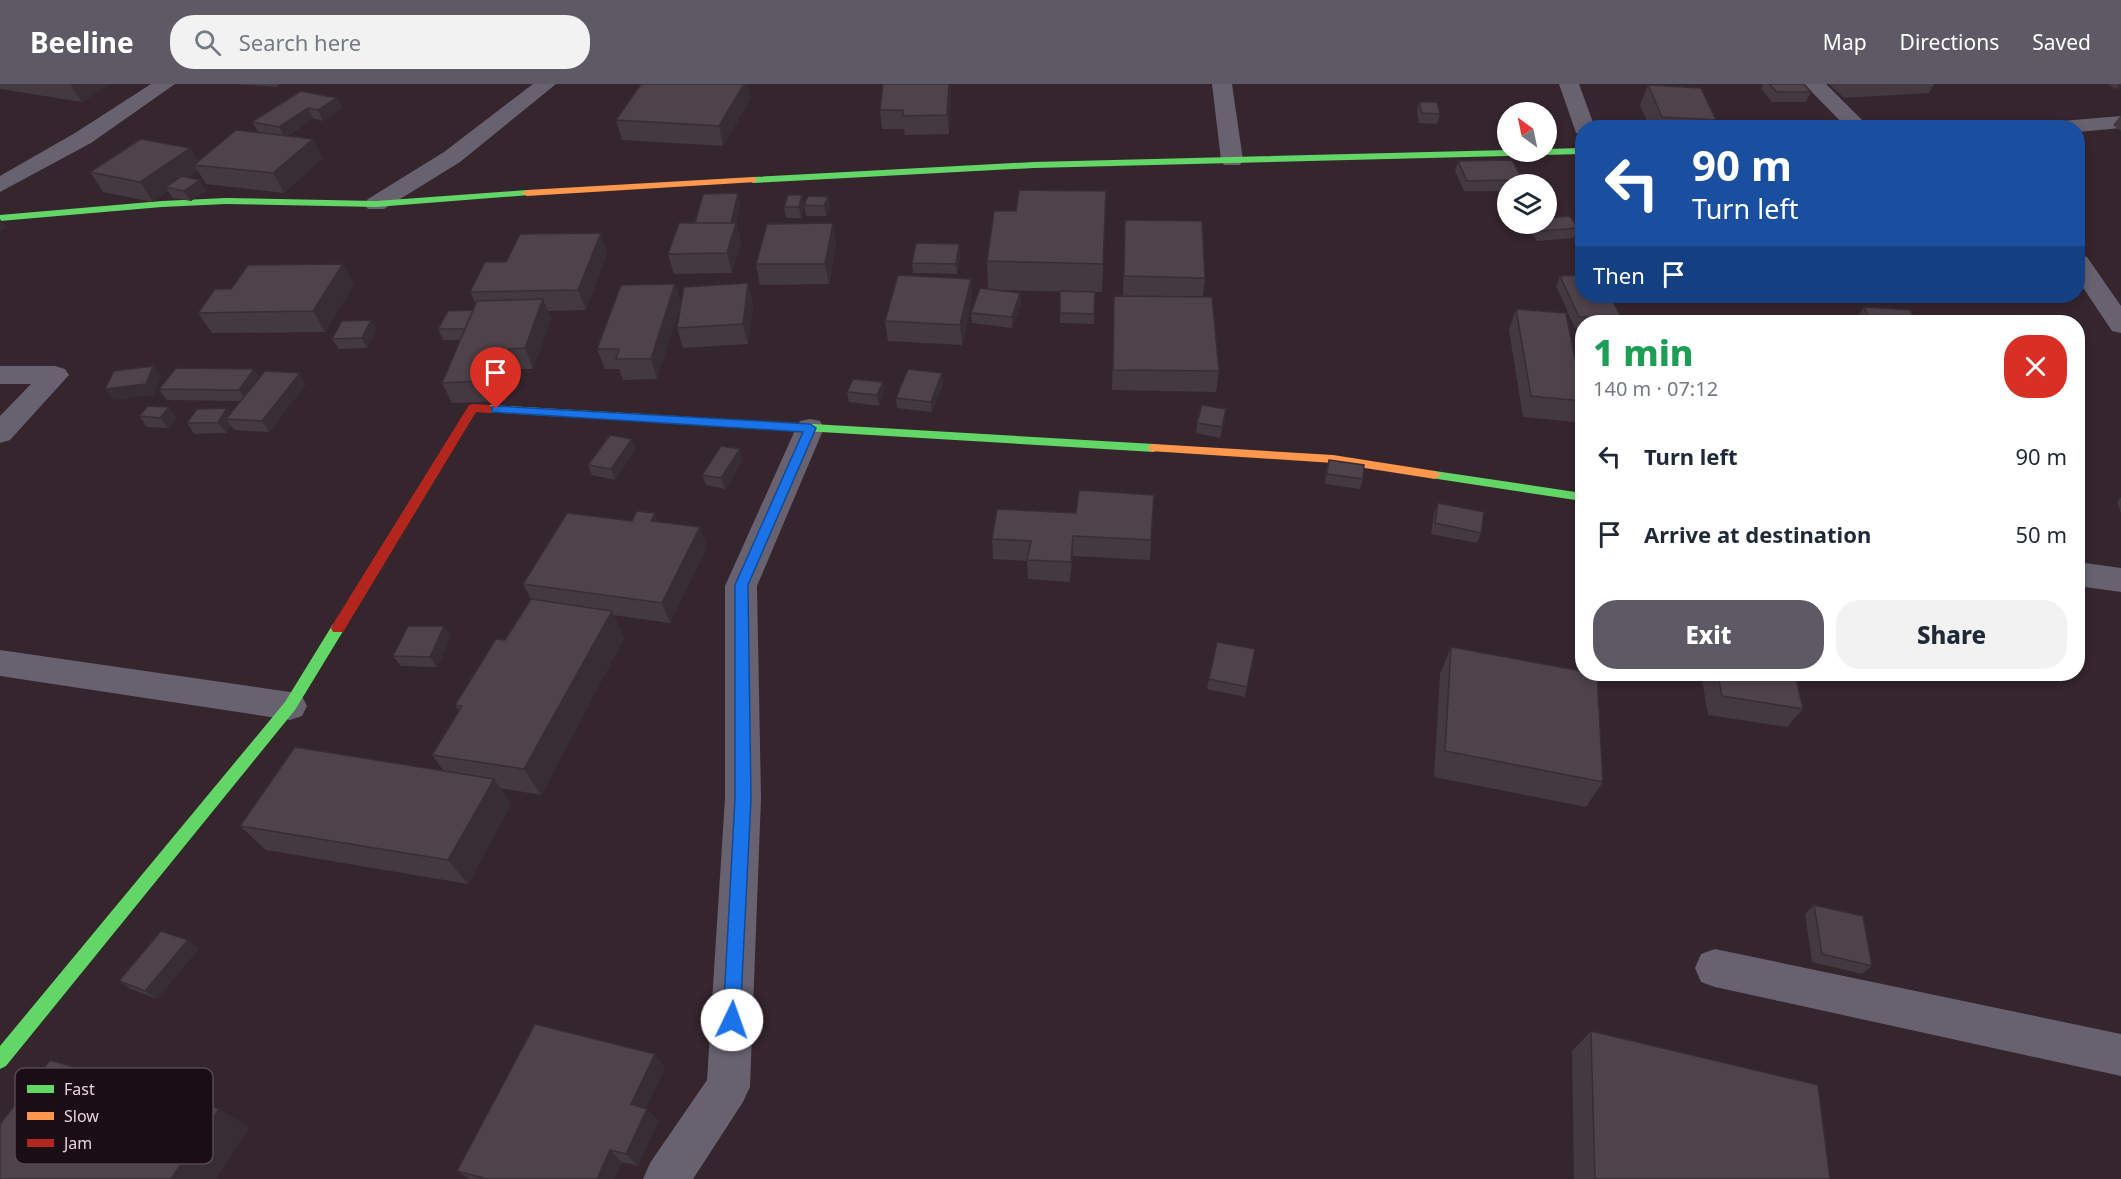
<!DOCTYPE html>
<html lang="en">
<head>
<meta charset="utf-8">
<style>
	:root { --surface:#fff; --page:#f2f2f3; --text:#1f2937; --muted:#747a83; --accent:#5d5a65 }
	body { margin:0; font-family:"Noto Sans",sans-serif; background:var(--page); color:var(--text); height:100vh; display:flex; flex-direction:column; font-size:22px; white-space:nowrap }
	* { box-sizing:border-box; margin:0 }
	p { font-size:20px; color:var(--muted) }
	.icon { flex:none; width:33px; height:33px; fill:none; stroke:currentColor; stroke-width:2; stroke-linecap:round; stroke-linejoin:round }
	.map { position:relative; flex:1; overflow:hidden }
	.sheet { position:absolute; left:1575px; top:231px; width:510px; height:366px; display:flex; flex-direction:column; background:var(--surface); border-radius:24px; box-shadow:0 3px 9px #0003 }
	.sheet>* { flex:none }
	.guide { position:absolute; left:1575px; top:36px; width:510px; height:183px; border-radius:24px; box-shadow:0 3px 9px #0003; background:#1a4fa0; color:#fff; overflow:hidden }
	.needle { width:39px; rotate:327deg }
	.tools { position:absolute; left:1497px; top:18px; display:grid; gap:12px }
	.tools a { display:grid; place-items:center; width:60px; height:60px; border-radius:50%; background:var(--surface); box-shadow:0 3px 9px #0003; font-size:30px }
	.pin { position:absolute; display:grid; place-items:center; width:51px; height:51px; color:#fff; margin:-62px -26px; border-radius:50% 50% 50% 0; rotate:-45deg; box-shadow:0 0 6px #0007 }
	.pin .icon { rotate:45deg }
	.me { position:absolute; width:66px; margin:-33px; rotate:3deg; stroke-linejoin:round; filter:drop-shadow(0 0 4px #0008) }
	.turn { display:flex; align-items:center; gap:21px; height:126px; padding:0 18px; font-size:27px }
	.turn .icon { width:78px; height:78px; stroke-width:2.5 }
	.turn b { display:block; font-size:42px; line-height:51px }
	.then { display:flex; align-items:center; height:57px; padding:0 18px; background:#0003; gap:12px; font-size:22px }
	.round { display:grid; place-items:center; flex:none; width:63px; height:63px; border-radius:24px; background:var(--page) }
	.overview { display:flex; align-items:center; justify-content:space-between; height:102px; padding:0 18px }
	h1 { font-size:36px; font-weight:800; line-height:45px; color:#1e9e55 }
	.action { display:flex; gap:12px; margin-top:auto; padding:12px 18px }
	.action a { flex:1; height:69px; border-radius:24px; background:var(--accent); color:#fff; font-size:24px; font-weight:800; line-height:69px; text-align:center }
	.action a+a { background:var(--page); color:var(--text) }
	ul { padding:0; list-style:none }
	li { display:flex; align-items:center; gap:18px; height:78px; padding:0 18px }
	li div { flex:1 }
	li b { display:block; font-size:22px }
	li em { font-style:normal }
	header { display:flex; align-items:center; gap:36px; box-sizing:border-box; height:84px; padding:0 30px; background:var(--accent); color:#fff }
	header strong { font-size:28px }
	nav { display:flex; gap:33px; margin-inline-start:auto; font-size:21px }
	.search { width:420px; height:54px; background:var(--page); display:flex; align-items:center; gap:15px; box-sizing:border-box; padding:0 21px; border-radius:24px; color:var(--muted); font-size:22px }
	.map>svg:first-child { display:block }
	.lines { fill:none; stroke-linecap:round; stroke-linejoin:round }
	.street { fill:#676170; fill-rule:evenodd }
	.fast { fill:#63d668; fill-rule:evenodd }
	.slow { fill:#ff974d; fill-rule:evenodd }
	.jam { fill:#b3261e; fill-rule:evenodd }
	.wall { fill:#443940 }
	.shaded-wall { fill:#372e34 }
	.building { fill:#4f424a; stroke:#372e34; stroke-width:1.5 }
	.route { fill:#1a73e8; stroke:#114b97; stroke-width:1.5 }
	.key { fill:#1b0d14; stroke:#584850; stroke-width:1.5 }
	.key-label { font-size:16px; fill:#e7d2db }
</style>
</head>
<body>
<header>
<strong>Beeline</strong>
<div class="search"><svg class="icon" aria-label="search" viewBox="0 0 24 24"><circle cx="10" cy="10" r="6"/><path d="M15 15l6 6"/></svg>Search here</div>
<nav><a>Map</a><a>Directions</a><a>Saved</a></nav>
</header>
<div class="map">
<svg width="2121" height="1095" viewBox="0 0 2121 1095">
	<rect width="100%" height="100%" fill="#35252d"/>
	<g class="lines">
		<!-- street -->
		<path class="street" d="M151,0H175L91,59L0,108V92L75,49Z
			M533,0H556L460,78L384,125H368L364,120L368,115L444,68Z
			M1212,0H1232L1243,76L1240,81H1224L1221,76Z
			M1559,0H1579L1595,44H1582V50L1576,49Z
			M1804,0H1826L1870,44H1847Z
			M2121,32V44L2078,48V44H2040L2042,39L2050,38Z
			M2078,171L2087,173L2121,222V249L2112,247L2078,196Z
			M0,282H55L65,285L69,291L10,356L0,359V332L31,300H0Z
			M810,335L820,337L824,344L757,502L761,714L750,1003L743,1018L693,1095H643L650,1079L707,996L725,714V502L796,344L800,337Z
			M2078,478L2121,484V508L2078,502Z
			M0,566L290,608L302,612L307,622L302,632L290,636L0,592Z
			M1715,865L2121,950V992L1715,903L1701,898L1695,884L1701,870Z"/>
		<!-- fast -->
		<path class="fast" d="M1582,64V70L1034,84L753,99L748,96L753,93L1034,78L1508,66L1546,68V65Z
			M527,106L532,109L530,111L376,123L226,120L162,123L0,137V131L162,117L226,114L376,117Z
			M489,321L1154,360L1160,364L1154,368L485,328V322Z
			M1435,387L1582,409V417L1431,394L1429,391Z
			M338,539L343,540L345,544L295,626L6,982L0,985V962L285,618L333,540Z"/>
		<!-- slow -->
		<path class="slow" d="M753,93L756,94V98L527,112L522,109L527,106Z
			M1154,360L1333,371L1435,387L1441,391L1435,395L1333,379L1150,367L1148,364L1150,361Z"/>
		<!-- jam -->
		<path class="jam" d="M473,320L489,321L495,325L489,329L476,328L343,548H333L331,544L333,540L469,321Z"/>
	</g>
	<!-- wall -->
	<path class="wall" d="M0,0H110L82,18L0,5Z
		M236,0H280L276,3Z
		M883,0H950L951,12L949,50L905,51L904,45H882L880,26Z
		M1763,0H1804L1811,8L1806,18H1772L1761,5Z
		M1829,0H1934L1929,9L1844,14Z
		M2107,0H2121L2116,5Z
		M1648,1L1716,36L1713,44H1650L1640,21Z
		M337,14L342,24L323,37L313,34L287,52L323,74L284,109L206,100L198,87L188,93L206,106L191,117L173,114L168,107L153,118L103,108L90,88L190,64L198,77L265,50L258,48L252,38Z
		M751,14L723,62L622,56L616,36Z
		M1419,18L1440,30L1437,40L1419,39L1417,28Z
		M2121,31V47L2113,41Z
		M1578,68H1582V107L1577,98L1579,89H1578L1575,78Z
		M1458,77L1523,96L1521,100H1508V107H1464L1455,87Z
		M1106,107L1102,208H1095L1094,240L1060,239V207L1084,208L992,206L1020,209L1021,219L1012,244L972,239L971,229L988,205L987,177L1016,127Z
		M802,111L804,121L828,113L830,123L826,132H806L804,121L801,134H786L784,123Z
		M740,120L736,139L741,159L732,189L674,190L668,170L695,139Z
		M1125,136L1205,194L1203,213L1219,287L1216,308L1112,306L1114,212H1123Z
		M833,139L836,160L829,200L760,201L756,180Z
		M1531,140H1546L1578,144L1574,154L1537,157L1529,145Z
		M959,160L960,170L957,190L913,189L912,179Z
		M607,169L586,226L548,227L551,235L533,285H518L506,317L452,319L442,299L461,256H443L438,245L473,226L476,220L470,208L506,178Z
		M343,180L354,200L325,248L212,249L198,229L231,205Z
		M1560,192L1621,233L1618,238H1582V244H1575L1556,202Z
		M748,199L753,220L748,260L683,264L677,244L680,222L657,295L623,296L619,285H605L597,265L675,200L681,220Z
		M972,215L962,261L888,257L885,237Z
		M1864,223L1917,238H1859L1857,233Z
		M1516,225L1582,311V320L1575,338L1523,333L1509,246Z
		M377,246L367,264L339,265L332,255Z
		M254,285L260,294L306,300L269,348L234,346L231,342L226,349L194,350L187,339L227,324L231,330L241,317L167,316L159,305Z
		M883,298L884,309L879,322L849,318L847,308Z
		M943,300L932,328L897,324L896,314Z
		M139,332L177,334L168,344L147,343Z
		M1225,336L1220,354L1196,349L1197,339Z
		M636,365L615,396L592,391L588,381Z
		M743,376L725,405L706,401L702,391Z
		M1329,376L1363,395L1360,405L1325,400L1326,387Z
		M2121,413V429L2117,418Z
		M1438,419L1481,449L1477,459L1431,450L1434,430Z
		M997,425L1151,456L1150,476L1073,472L1070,498L1028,495L1027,477L993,475L992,455Z
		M632,437L659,438L707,463L670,539L613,531L624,554L541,711L500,704L511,720L468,800L266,766L240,742L444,687L432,671L459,627L455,621L505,556L531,515L523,500Z
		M444,542L451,552L437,583L401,582L393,572Z
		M1451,563L1603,698L1586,723L1434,693L1440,590Z
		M1255,565L1245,613L1207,605L1209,595Z
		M1701,590H1795L1803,625L1787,643L1708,631Z
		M1814,821L1872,882L1862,890L1812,878L1805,830Z
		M199,864L157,915L131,905L119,897Z
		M1591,947L1830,1095H1574L1572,967Z
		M665,984L646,1024L658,1037L638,1082L622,1078L615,1095H470L457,1087Z"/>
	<!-- shaded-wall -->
	<path class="shaded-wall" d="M70,0H110L82,18Z
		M744,0H748L751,14L723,62L719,42Z
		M949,0H950L951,12L949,50L947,31Z
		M2119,0H2121V5H2116Z
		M337,14L342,24L323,37L318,26Z
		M308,24L313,34L284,53L279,43Z
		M313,55L323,74L284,109L273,89Z
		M190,64L200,81H194L198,87L172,105L166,103L168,107L153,118L140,98Z
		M200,96L206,106L191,117L184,107Z
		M738,109L740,120L733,150L730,140Z
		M802,111L804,121L801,134L799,123Z
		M828,113L830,123L826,132L824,122Z
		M0,135L6,143L0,149Z
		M736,139L741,159L732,189L727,169Z
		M833,139L836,160L829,200L825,180Z
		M601,149L607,169L586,226L578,206Z
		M959,160L960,170L957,190L956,180Z
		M343,180L354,200L325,248L313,227Z
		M971,195L972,215L962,261L960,241Z
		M748,199L753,220L748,260L743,240Z
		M675,200L681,220L657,295L651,275Z
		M1020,209L1021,219L1012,244V233Z
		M543,215L551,235L533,285L525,264Z
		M371,236L377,246L367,264L362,254Z
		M509,265L518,285L506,317L497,296Z
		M153,282L161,293L154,311L113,316L105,305Z
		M254,285L261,296L246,317L239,306Z
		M300,289L306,300L269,348L262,337Z
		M942,289L943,300L932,328L931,318Z
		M883,298L884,309L879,322L877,311Z
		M169,323L177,334L168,344L160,334Z
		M227,324L235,335H226L231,342L226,349L218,339Z
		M1226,325L1225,336L1220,354L1222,343Z
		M632,355L636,365L615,396L611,385Z
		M740,365L743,376L725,405L721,394Z
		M655,429L663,449L651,437Z
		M700,443L707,463L670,539L662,519Z
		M1073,452V472L1070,498L1071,478Z
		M612,527L624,554L541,711L524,685Z
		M444,542L451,552L437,583L430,573Z
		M494,695L511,720L468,800L448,776Z
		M188,856L199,864L157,915L145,907Z
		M655,970L665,984L642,1033L631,1020Z
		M219,1025L250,1043L216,1095H171Z
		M647,1025L658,1037L638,1082L626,1070Z
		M610,1066L622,1078L615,1095H597Z"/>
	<!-- building -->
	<path class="building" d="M641,0H744L719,42L616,36Z
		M883,0H949L947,31L903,32V26H880Z
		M1769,0H1804L1811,8H1777Z
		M1648,1L1701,4L1716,36L1662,33Z
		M301,7L337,14L318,26L308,24L279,43L252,38Z
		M1419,18H1437L1440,30L1422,29Z
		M236,46L313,55L273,89L194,81Z
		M141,55L190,64L140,98L90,88Z
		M2078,59L2081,65H2078Z
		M1578,68H1582V79L1581,78Z
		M1512,76L1523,96L1467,97L1458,77Z
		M182,92L200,96L184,107L166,103Z
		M1019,106L1106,107L1103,180L987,177L994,127H1016Z
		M738,109L731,139H695L703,110Z
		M788,111H802L799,123H784Z
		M808,112L828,113L824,122L804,121Z
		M1570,132L1578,144L1541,147L1536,140H1546V134Z
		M1125,136L1202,137L1205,194L1124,192Z
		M679,139H736L727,169L668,170Z
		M833,139L825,180H756L767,140Z
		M601,149L578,206L470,208L485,178H506L520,150Z
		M916,159L959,160L956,180L912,179Z
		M343,180L313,227L198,229L215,205H231L248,181Z
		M898,191L971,195L960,241L885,237Z
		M1582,191V212H1610L1621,233H1579L1560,192Z
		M748,199L743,240L677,244L684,203Z
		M675,200L651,275H616L619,265H597L621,201Z
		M980,204L1020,209L1012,233L971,229Z
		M1060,207L1095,208L1094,230L1060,229Z
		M1114,212L1212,213L1219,287L1113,286Z
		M543,215L525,264L509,265L497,296L442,299L477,217Z
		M1864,223L1910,226L1917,238H1871Z
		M1516,225L1566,229L1582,311V317L1531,312Z
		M473,226L465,245H438L448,227Z
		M371,236L362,254L332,255L342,237Z
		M153,282L146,300L105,305L114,287Z
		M176,284L254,285L239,306L159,305Z
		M908,285L942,289L931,318L896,314Z
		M265,287L300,289L262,337L226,335Z
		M853,295L883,298L877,311L847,308Z
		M1202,321L1226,325L1222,343L1197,339Z
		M148,322L169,323L160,334L139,332Z
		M227,324L218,339H187L197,325Z
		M610,351L632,355L611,385L588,381Z
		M721,362L740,365L721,394L702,391Z
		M1329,376L1364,381L1363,395L1327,390Z
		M1079,406L1154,411L1151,456L1073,452L1071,478L1027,476L1031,457L992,455L997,425L1076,429Z
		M1438,419L1484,428L1481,449L1435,439Z
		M637,427L655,429L651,437L700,443L662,519L523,500L567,429L632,437Z
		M531,515L612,527L524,685L432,671L462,622L455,621L496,555L505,556Z
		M408,542H444L430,573L393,572Z
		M1217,558L1255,565L1247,603L1209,595Z
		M1451,563L1582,587V590H1597L1603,698L1445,667Z
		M1718,590H1795L1803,625L1722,612Z
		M295,663L494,695L448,776L240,742Z
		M1814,821L1863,832L1872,882L1822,870Z
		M161,847L188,856L145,907L119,897Z
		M535,940L655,970L631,1020L647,1025L626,1070L610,1066L597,1095H487L457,1087Z
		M1591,947L1818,1001L1830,1095H1595Z
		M50,976L219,1025L171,1095H0V1040Z"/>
	<!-- route -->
	<path class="route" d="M496,322L810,340L816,344L748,501L751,714L740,936L738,942L732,945L726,942L723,936L735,714V501L803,348L492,328V323Z"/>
	<!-- legend -->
	<rect x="15" y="984" width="198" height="96" rx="9" class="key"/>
	<rect x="27" y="1001" width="27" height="8" fill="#63d668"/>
	<rect x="27" y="1028" width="27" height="8" fill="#ff974d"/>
	<rect x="27" y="1055" width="27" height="8" fill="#b3261e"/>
	<g class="key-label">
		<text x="64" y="1011">Fast</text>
		<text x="64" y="1038">Slow</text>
		<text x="64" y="1065">Jam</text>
	</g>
</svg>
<div class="tools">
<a><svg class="needle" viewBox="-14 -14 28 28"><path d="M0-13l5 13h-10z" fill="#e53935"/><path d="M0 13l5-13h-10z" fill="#747a83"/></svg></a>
<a><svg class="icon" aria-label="layers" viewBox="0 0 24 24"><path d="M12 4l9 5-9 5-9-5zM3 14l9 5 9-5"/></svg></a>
</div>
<div class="pin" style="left:496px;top:325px;background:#d93025"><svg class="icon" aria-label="arrive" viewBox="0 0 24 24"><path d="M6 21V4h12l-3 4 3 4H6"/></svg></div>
<svg class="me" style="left:732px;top:936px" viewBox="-20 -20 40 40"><circle r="19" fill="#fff"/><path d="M0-13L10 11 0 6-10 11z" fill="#1a73e8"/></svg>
<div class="guide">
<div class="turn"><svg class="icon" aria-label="left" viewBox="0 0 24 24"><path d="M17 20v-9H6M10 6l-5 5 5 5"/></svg><div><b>90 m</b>Turn left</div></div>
<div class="then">Then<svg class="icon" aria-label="arrive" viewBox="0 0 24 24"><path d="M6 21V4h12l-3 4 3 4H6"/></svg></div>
</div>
<section class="sheet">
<div class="overview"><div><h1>1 min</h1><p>140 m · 07:12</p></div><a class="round" style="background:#d93025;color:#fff"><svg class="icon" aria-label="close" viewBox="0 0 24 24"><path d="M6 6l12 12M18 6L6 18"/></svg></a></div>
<ul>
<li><svg class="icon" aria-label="left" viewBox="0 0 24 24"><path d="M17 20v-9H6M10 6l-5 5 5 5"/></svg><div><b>Turn left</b></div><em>90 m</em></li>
<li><svg class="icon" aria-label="arrive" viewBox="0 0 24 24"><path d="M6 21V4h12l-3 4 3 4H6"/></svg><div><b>Arrive at destination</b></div><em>50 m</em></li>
</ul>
<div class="action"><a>Exit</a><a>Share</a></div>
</section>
</div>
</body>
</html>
